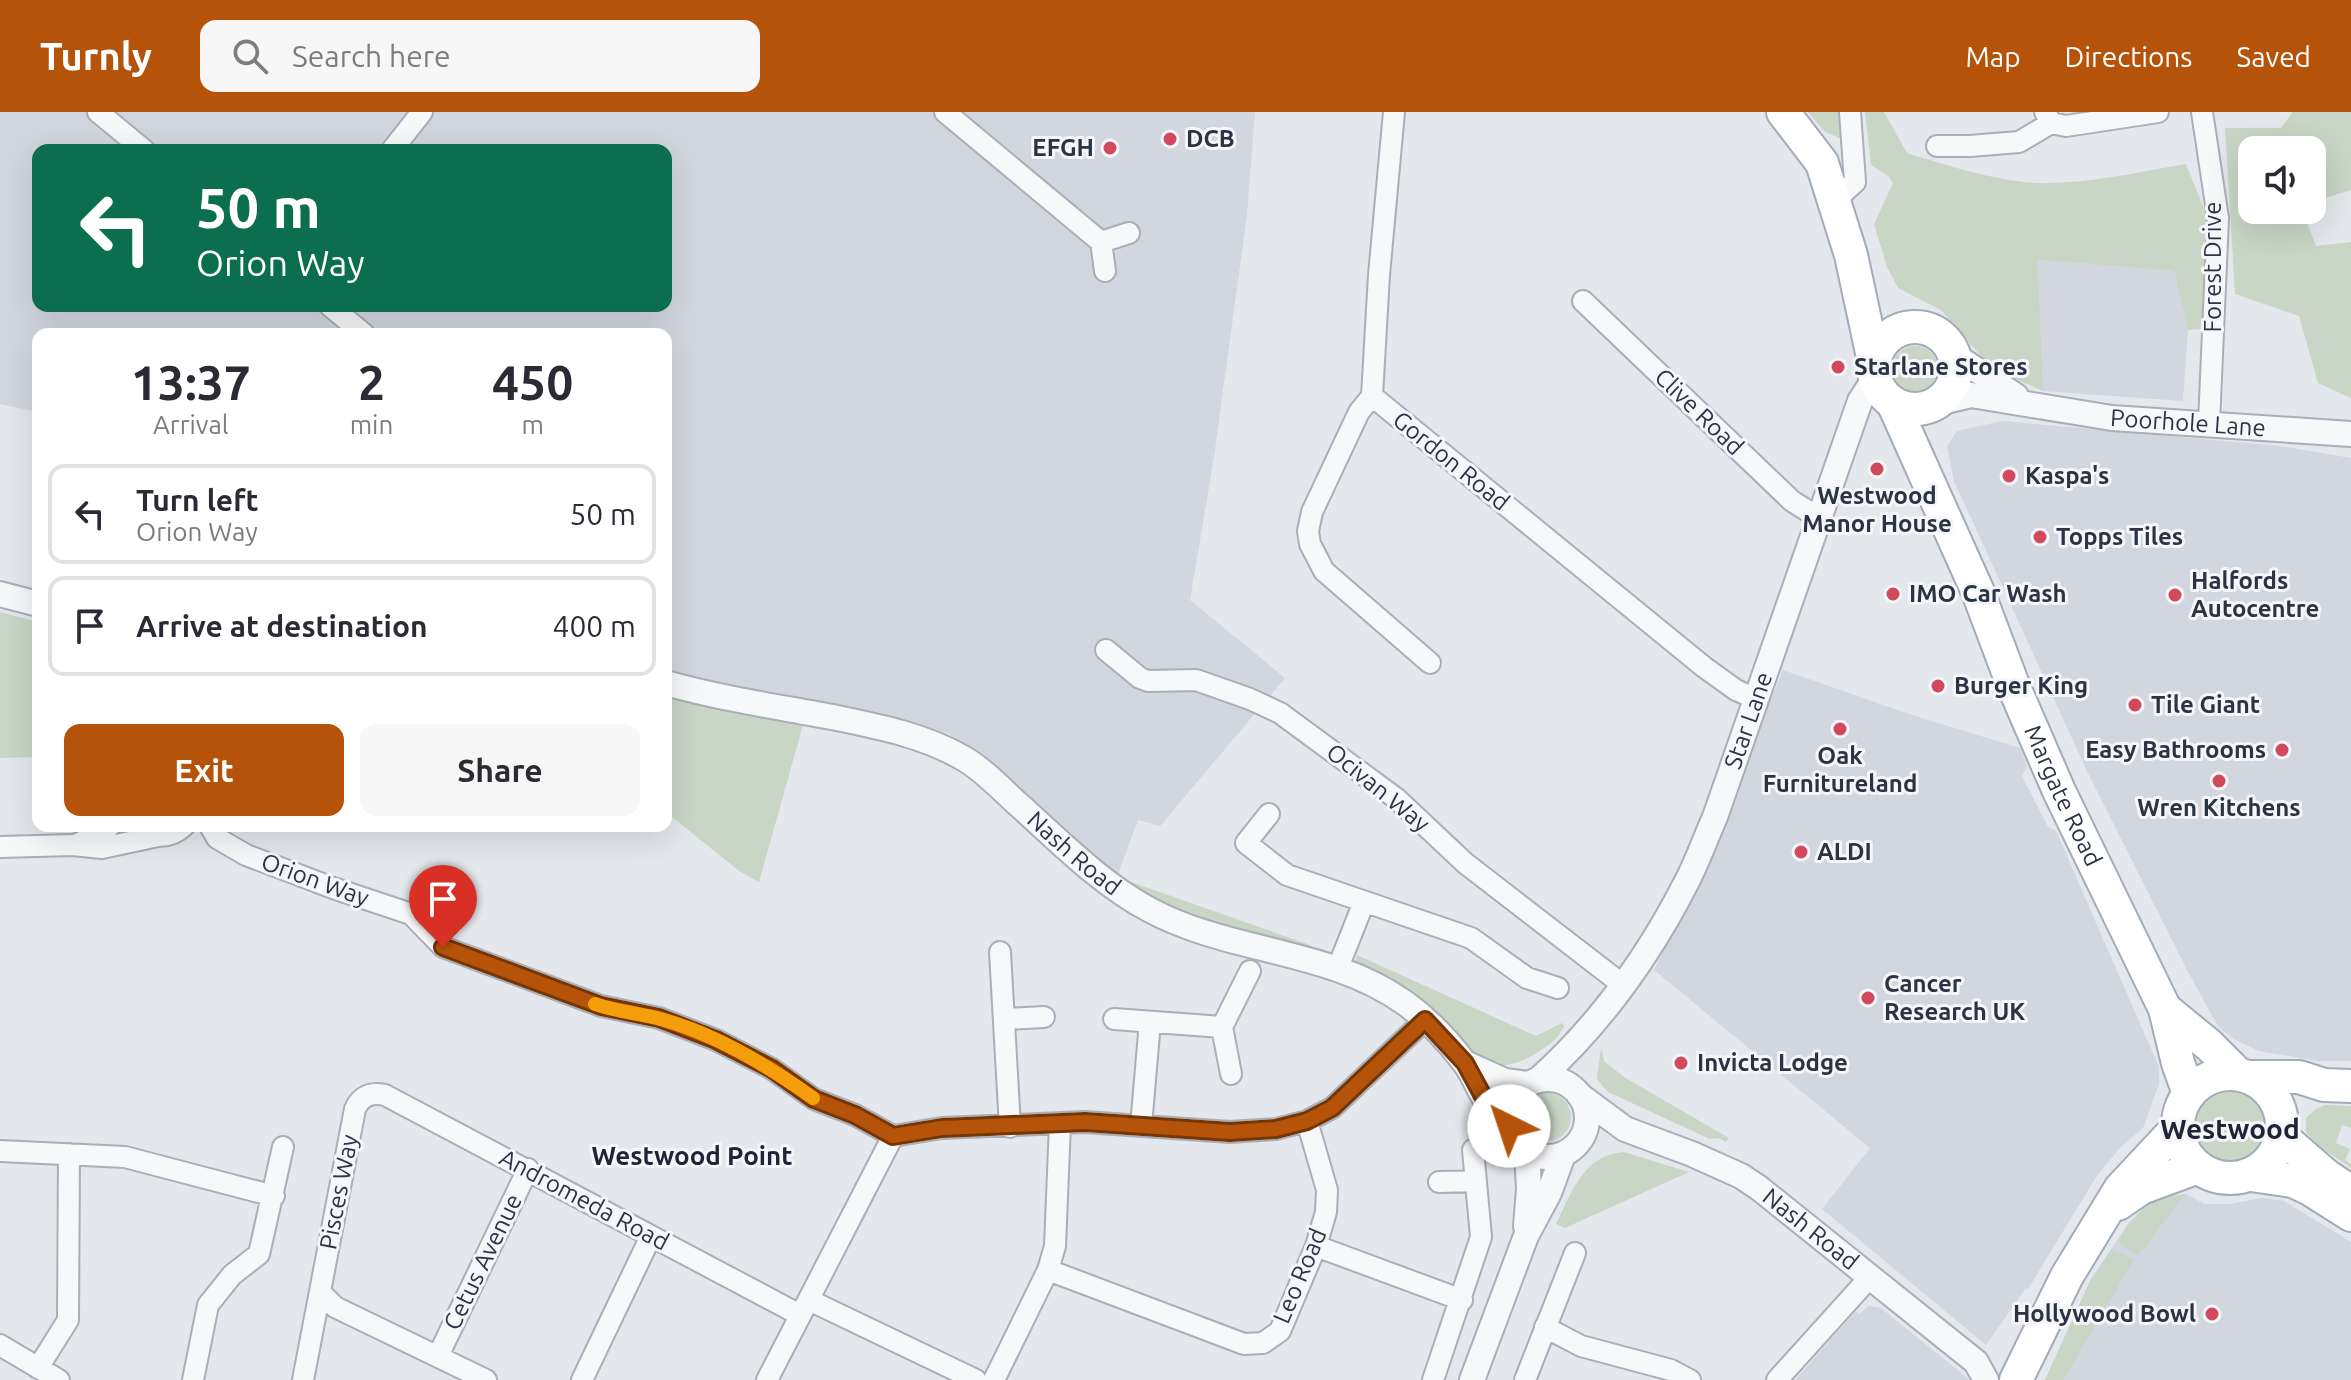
<!DOCTYPE html>
<html lang="en">
<head>
<meta charset="utf-8">
<style>
	:root { --surface:#fff; --page:#f7f7f7; --text:#2b2b33; --muted:#7c7c81; --line:#e1e1e2; --accent:#b45309 }
	body { margin:0; font-family:Ubuntu,sans-serif; background:var(--page); color:var(--text); height:100vh; display:flex; flex-direction:column; font-size:30px; white-space:nowrap }
	* { box-sizing:border-box; margin:0 }
	p { font-size:26px; color:var(--muted) }
	.icon { flex:none; width:44px; height:44px; fill:none; stroke:currentColor; stroke-width:2; stroke-linecap:round; stroke-linejoin:round }
	.map { position:relative; flex:1; overflow:hidden }
	.panel { position:absolute; left:32px; top:216px; width:640px; height:504px; display:flex; flex-direction:column; background:var(--surface); border-radius:16px; box-shadow:0 8px 32px #0002 }
	.panel>* { flex:none }
	.banner { position:absolute; left:32px; top:32px; width:640px; height:168px; border-radius:16px; box-shadow:0 8px 32px #0002; background:#0b6e4f; color:#fff; overflow:hidden }
	.controls { position:absolute; left:2238px; top:24px; display:grid; gap:16px }
	.controls a { display:grid; place-items:center; width:88px; height:88px; border-radius:16px; background:var(--surface); box-shadow:0 8px 32px #0002; font-size:40px }
	.pin { position:absolute; display:grid; place-items:center; width:68px; height:68px; color:#fff; margin:-82px -34px; border-radius:50% 50% 50% 0; rotate:-45deg; box-shadow:0 0 8px #0007 }
	.pin .icon { rotate:45deg }
	.me { position:absolute; width:88px; margin:-44px; rotate:319deg; stroke-linejoin:round; filter:drop-shadow(0 0 6px #0008) }
	.turn { display:flex; align-items:center; gap:28px; height:168px; padding:0 32px; font-size:36px }
	.turn .icon { width:104px; height:104px; stroke-width:2.5 }
	.turn b { display:block; font-size:56px; line-height:68px }
	.eta { display:flex; justify-content:space-evenly; align-items:center; height:136px; text-align:center }
	.eta b { font-size:48px; font-weight:600; line-height:56px }
	.cta { display:flex; gap:16px; margin-top:auto; padding:16px 32px }
	.cta a { flex:1; height:92px; border-radius:16px; background:var(--accent); color:#fff; font-size:32px; font-weight:600; line-height:92px; text-align:center }
	.cta a+a { background:var(--page); color:var(--text) }
	ul { padding:0; list-style:none }
	li { display:flex; align-items:center; gap:24px; height:100px; margin:0 16px 12px; padding:0 16px; border:4px solid var(--line); border-radius:16px }
	li div { flex:1 }
	li b { display:block; font-size:30px }
	li em { font-style:normal }
	header { display:flex; align-items:center; gap:48px; box-sizing:border-box; height:112px; padding:0 40px; background:var(--accent); color:#fff }
	header strong { font-size:38px }
	nav { display:flex; gap:44px; margin-inline-start:auto; font-size:28px }
	.search { width:560px; height:72px; background:var(--page); display:flex; align-items:center; gap:20px; box-sizing:border-box; padding:0 28px; border-radius:16px; color:var(--muted); font-size:30px }
	.map>svg:first-child { display:block }
	.built { fill:#d2d6de; fill-rule:evenodd }
	.green { fill:#c9d6c5 }
	.lines { fill:none; stroke-linecap:round; stroke-linejoin:round }
	.minor-casing { stroke:#a9aeb7; stroke-width:24 }
	.tertiary-casing { stroke:#a9aeb7; stroke-width:28 }
	.primary-casing { stroke:#a3abb8; stroke-width:36 }
	.minor { stroke:#f7f8fa; stroke-width:20 }
	.tertiary { stroke:#f7f8fa; stroke-width:24 }
	.primary { stroke:#fff; stroke-width:32 }
	.route-casing { stroke:#753606; stroke-width:20 }
	.route { stroke:#b45309; stroke-width:14 }
	.slow { stroke:#f59e0b; stroke-width:14 }
	.poi-dot { fill:#d1495b; stroke:#f4f6f9; stroke-width:3 }
	.labels { text-anchor:middle; stroke-width:6; stroke-linejoin:round; paint-order:stroke }
	.poi-label { font-size:24px; font-weight:bold; fill:#2b3445; stroke:#f4f6f9; text-anchor:start }
	.street-label { font-size:24px; fill:#2b3445; stroke:#f4f6f9 }
	.neighbourhood-label { font-size:26px; font-weight:bold; fill:#1d2536; stroke:#f4f6f9 }
	.quarter-label { font-size:28px; font-weight:bold; fill:#1d2536; stroke:#f4f6f9 }
</style>
</head>
<body>
<header>
<strong>Turnly</strong>
<div class="search"><svg class="icon" aria-label="search" viewBox="0 0 24 24"><circle cx="10" cy="10" r="6"/><path d="M15 15l6 6"/></svg>Search here</div>
<nav><a>Map</a><a>Directions</a><a>Saved</a></nav>
</header>
<div class="map">
<svg width="2351" height="1268" viewBox="0 0 2351 1268">
	<rect width="100%" height="100%" fill="#e4e7ec"/>
	<!-- built -->
	<path class="built" d="M0,0H1255L1247,103L1214,345L1190,488L1285,566L1160,714L1138,708L1117,765L949,622L831,595L666,563V222H38V300L0,292ZM38,38H666V194H38Z
		M2038,148L2174,159L2188,218L2183,289L2043,279Z
		M2002,309L2280,334L2351,346V949H2318L2259,939L2234,927L2217,913L2185,854L2086,657L1954,369L1947,334L1957,319Z
		M1783,558L1912,603L2020,636L2027,654L2022,664L2048,715L2056,719L2159,955V972L2143,1016L2121,1035L2098,1062L2028,1177L2026,1176L1986,1233L1822,1097L1870,1036L1654,858L1692,780Z
		M2185,1082L2205,1092H2230L2262,1086L2284,1089L2351,1130V1268H2045L2091,1167L2128,1112L2153,1087Z
		M1869,1194L1881,1196L1970,1268H1795L1856,1199L1859,1202Z"/>
	<!-- green -->
	<path class="green" d="M1808,0H1844L1847,29L1825,20Z
		M1865,0H1884L1907,41C1946,53 1999,70 2039,71C2088,72 2138,60 2186,52L2208,107L2202,217L2188,218L2174,159L2038,148L2043,279L2013,266L1982,245L1941,198L1898,176L1887,155L1874,112L1893,71L1888,64L1871,53Z
		M2293,0H2351V78L2312,90V38H2252V98H2309L2306,108L2316,134L2351,130V286L2318,271L2299,204L2235,182L2225,16H2281Z
		M1892 257a23 23 0 1 1 46 0a23 23 0 1 1-46 0Z
		M0,500L38,510V645L0,646Z
		M666,583L803,613L759,770L739,759L666,700Z
		M1117,765L1310,833L1307,841L1177,802Z
		M1357,843L1536,924L1562,911L1564,914C1559,926 1549,933 1538,940C1529,946 1514,953 1504,953C1479,953 1380,870 1355,851Z
		M1601,935L1604,949L1624,965L1729,1026L1726,1030L1718,1026L1710,1027L1608,980L1597,967Z
		M2195 1014a36 36 0 1 1 72 0a36 36 0 1 1-72 0Z
		M1523 1005a24 24 0 1 1 48 0a24 24 0 1 1-48 0Z
		M2325,993L2351,994V1016L2342,1013L2336,1031L2350,1037L2345,1048L2351,1052V1056L2319,1034L2306,1021V1006L2316,997Z
		M1624,1040L1689,1060L1565,1116L1556,1112C1572,1080 1583,1043 1624,1040Z
		M2185,1082L2138,1144L2118,1129L2128,1112L2153,1087Z
		M2112,1137L2134,1148L2063,1268H2045L2091,1167Z"/>
	<g class="lines">
		<defs>
			<path id="minor" d="M98,0L144,38
				M945,0L1101,130
				M1394,0L1379,163L1372,284L1704,555L1736,578L1756,587
				M2045,0L2051,11L2066,14L2158,0
				M2202,0L2218,106L2209,311
				M1937,34H1970L2019,30L2051,11
				M392,38L422,0
				M1834,89L1855,70L1850,0
				M1105,159L1101,130L1129,121
				M1583,189L1792,389L1819,406
				M330,194L364,222
				M1372,284L1359,300L1312,400L1308,419L1310,432L1324,459L1430,551
				M1106,538L1140,566L1148,569L1196,568L1250,587L1280,601L1397,687L1465,751L1623,873
				M1269,702L1246,731L1287,763L1471,826L1527,866L1558,876
				M139,714C153,727 170,727 184,714
				M210,714L217,726L246,743L333,776L411,802L443,835L601,894L659,906L716,928L772,957L814,987L855,1003L893,1024L942,1016L1085,1010L1230,1020L1276,1017L1307,1009L1332,996L1425,908
				M77,732L103,720L110,714
				M0,735L73,733L102,736L158,724
				M1000,840L1010,1015
				M1337,858L1364,790
				M1004,907L1044,905
				M1114,907L1222,915
				M1231,962L1222,915L1250,859
				M1141,1014L1150,910
				M0,1039L125,1045L274,1084
				M1439,1070L1476,1069
				M1316,1134L1462,1188
				M1048,1158L1244,1232L1263,1231L1280,1219L1316,1134L1326,1100L1327,1078L1307,1009
				M320,1180L335,1195L486,1268
				M809,1188L976,1268
				M1545,1215L1581,1234L1671,1258L1690,1268
				M0,1233L59,1268
				M438,1244L528,1057
				M38,1256L68,1208L69,1042
				M193,1268L208,1193L232,1163L259,1142L283,1035
				M303,1268L355,997C361,984 371,980 385,983L800,1203
				M582,1268L651,1124
				M767,1268L893,1024
				M994,1268L1048,1158L1055,1134L1060,1012
				M1433,1268L1481,1125L1473,1038
				M1525,1268L1575,1141
				M1777,1268L1870,1165"/>
			<g id="tertiary">
				<path d="M1954,243L2016,284"/>
				<path id="s1" d="M1937,291L1971,283L2112,306L2351,322"/>
				<path d="M0,482L38,492"/>
				<path id="s2" d="M666,571C722,587 780,595 837,606C881,615 925,624 963,646C984,658 1001,677 1019,693C1060,730 1101,772 1150,798C1230,841 1330,837 1405,891C1426,906 1448,929 1464,950C1474,963 1479,979 1488,992C1493,1000 1502,1007 1509,1014"/>
				<path d="M1465,951L1505,969L1528,972"/>
				<circle cx="1548" cy="1006" r="39"/>
				<path id="s3" d="M1538,968C1598,914 1648,845 1685,773C1697,751 1705,727 1715,705L1860,289L1875,266"/>
				<path id="s4" d="M1579,983L1625,1017L1692,1042L1741,1064L1759,1076L1976,1250L1986,1268"/>
				<path d="M1526,1114L1529,1077L1527,1040"/>
				<path d="M1472,1268L1526,1124L1549,1081L1563,1043"/>
			</g>
			<g id="primary">
				<path d="M1783,0L1822,51L1851,143L1874,250"/>
				<circle cx="1915" cy="256" r="41"/>
				<path id="s5" d="M1893,291L1978,480L2013,573L2059,679L2165,897L2178,951L2189,982"/>
				<path d="M2165,897L2209,933L2238,962"/>
				<circle cx="2230" cy="1014" r="52"/>
				<path d="M2249,965H2299L2324,973L2351,974"/>
				<path d="M2282,1025L2327,1064L2348,1078"/>
				<path d="M2251,1063L2293,1069L2310,1077L2351,1103"/>
				<path d="M2118,1092L2141,1076L2198,1055"/>
				<path d="M2016,1268L2067,1164L2120,1077L2178,1015"/>
			</g>
		</defs>
		<!-- minor casing -->
		<use href="#minor" class="minor-casing"/>
		<!-- tertiary casing -->
		<use href="#tertiary" class="tertiary-casing"/>
		<!-- primary casing -->
		<use href="#primary" class="primary-casing"/>
		<!-- minor -->
		<use href="#minor" class="minor"/>
		<!-- tertiary -->
		<use href="#tertiary" class="tertiary"/>
		<!-- primary -->
		<use href="#primary" class="primary"/>
	</g>
	<g class="lines">
		<defs>
			<path id="route" d="M443,835L601,894L659,906L716,928L772,957L814,987L855,1003L893,1024L942,1016L1085,1010L1230,1020L1276,1017L1307,1009L1332,996L1425,908L1465,951L1489,995L1509,1014"/>
		</defs>
		<!-- route casing -->
		<use href="#route" class="route-casing"/>
		<!-- route -->
		<use href="#route" class="route"/>
		<!-- slow -->
		<path class="slow" d="M595,892C615,899 636,901 657,906C714,921 765,952 813,986"/>
	</g>
	<!-- markers -->
	<g class="poi-dot">
		<circle cx="1170" cy="27" r="8"/>
		<circle cx="1110" cy="36" r="8"/>
		<circle cx="1838" cy="255" r="8"/>
		<circle cx="1877" cy="357" r="8"/>
		<circle cx="2009" cy="364" r="8"/>
		<circle cx="2040" cy="425" r="8"/>
		<circle cx="1893" cy="482" r="8"/>
		<circle cx="2175" cy="483" r="8"/>
		<circle cx="1938" cy="574" r="8"/>
		<circle cx="2135" cy="593" r="8"/>
		<circle cx="1840" cy="617" r="8"/>
		<circle cx="2282" cy="638" r="8"/>
		<circle cx="2219" cy="669" r="8"/>
		<circle cx="1801" cy="740" r="8"/>
		<circle cx="1868" cy="886" r="8"/>
		<circle cx="1681" cy="951" r="8"/>
		<circle cx="2212" cy="1202" r="8"/>
	</g>
	<g class="labels">
		<!-- poi labels -->
		<g class="poi-label">
			<text x="1186" y="35">DCB</text>
			<text x="1094" y="44" text-anchor="end">EFGH</text>
			<text x="1854" y="263">Starlane Stores</text>
			<text x="2025" y="372">Kaspa's</text>
			<text x="1877" y="392" text-anchor="middle">Westwood<tspan x="1877" dy="28">Manor House</tspan></text>
			<text x="2056" y="433">Topps Tiles</text>
			<text x="2191" y="477">Halfords<tspan x="2191" dy="28">Autocentre</tspan></text>
			<text x="1909" y="490">IMO Car Wash</text>
			<text x="1954" y="582">Burger King</text>
			<text x="2151" y="601">Tile Giant</text>
			<text x="2266" y="646" text-anchor="end">Easy Bathrooms</text>
			<text x="1840" y="652" text-anchor="middle">Oak<tspan x="1840" dy="28">Furnitureland</tspan></text>
			<text x="2219" y="704" text-anchor="middle">Wren Kitchens</text>
			<text x="1817" y="748">ALDI</text>
			<text x="1884" y="880">Cancer<tspan x="1884" dy="28">Research UK</tspan></text>
			<text x="1697" y="959">Invicta Lodge</text>
			<text x="2196" y="1210" text-anchor="end">Hollywood Bowl</text>
		</g>
		<!-- street labels -->
		<g class="street-label">
			<text transform="translate(2213 155) rotate(-90)" y="8">Forest Drive</text>
			<text transform="translate(1699 300) rotate(44)" y="8">Clive Road</text>
			<text dy="8" stroke="none"><textPath href="#s1" startOffset="254">Poorhole Lane</textPath></text>
			<text transform="translate(1451 349) rotate(39)" y="8">Gordon Road</text>
			<text dy="8" stroke="none"><textPath href="#s3" startOffset="422">Star Lane</textPath></text>
			<text transform="translate(1378 676) rotate(39)" y="8">Ocivan Way</text>
			<text dy="8" stroke="none"><textPath href="#s5" startOffset="428">Margate Road</textPath></text>
			<text dy="8" stroke="none"><textPath href="#s2" startOffset="454">Nash Road</textPath></text>
			<text transform="translate(315 768) rotate(20)" y="8">Orion Way</text>
			<text transform="translate(339 1080) rotate(-79)" y="8">Pisces Way</text>
			<text transform="translate(584 1088) rotate(28)" y="8">Andromeda Road</text>
			<text dy="8" stroke="none"><textPath href="#s4" startOffset="270">Nash Road</textPath></text>
			<text transform="translate(483 1150) rotate(-64)" y="8">Cetus Avenue</text>
			<text transform="translate(1300 1164) rotate(-67)" y="8">Leo Road</text>
		</g>
		<!-- neighbourhood labels -->
		<g class="neighbourhood-label">
			<text x="692" y="1053">Westwood Point</text>
		</g>
		<!-- quarter labels -->
		<g class="quarter-label">
			<text x="2230" y="1027">Westwood</text>
		</g>
	</g>
</svg>
<div class="controls">
<a><svg class="icon" aria-label="sound" viewBox="0 0 24 24"><path d="M4 9h4l5-4v14l-5-4H4zM17 9q2 3 0 6"/></svg></a>
</div>
<div class="pin" style="left:443px;top:835px;background:#d93025"><svg class="icon" aria-label="arrive" viewBox="0 0 24 24"><path d="M6 21V4h12l-3 4 3 4H6"/></svg></div>
<svg class="me" style="left:1509px;top:1014px" viewBox="-20 -20 40 40"><circle r="19" fill="#fff"/><path d="M0-13L10 11 0 6-10 11z" fill="#b45309"/></svg>
<div class="banner">
<div class="turn"><svg class="icon" aria-label="left" viewBox="0 0 24 24"><path d="M17 20v-9H6M10 6l-5 5 5 5"/></svg><div><b>50 m</b>Orion Way</div></div>
</div>
<section class="panel">
<div class="eta">
<div><b>13:37</b><p>Arrival</p></div>
<div><b>2</b><p>min</p></div>
<div><b>450</b><p>m</p></div>
</div>
<ul>
<li><svg class="icon" aria-label="left" viewBox="0 0 24 24"><path d="M17 20v-9H6M10 6l-5 5 5 5"/></svg><div><b>Turn left</b><p>Orion Way</p></div><em>50 m</em></li>
<li><svg class="icon" aria-label="arrive" viewBox="0 0 24 24"><path d="M6 21V4h12l-3 4 3 4H6"/></svg><div><b>Arrive at destination</b></div><em>400 m</em></li>
</ul>
<div class="cta"><a>Exit</a><a>Share</a></div>
</section>
</div>
</body>
</html>
